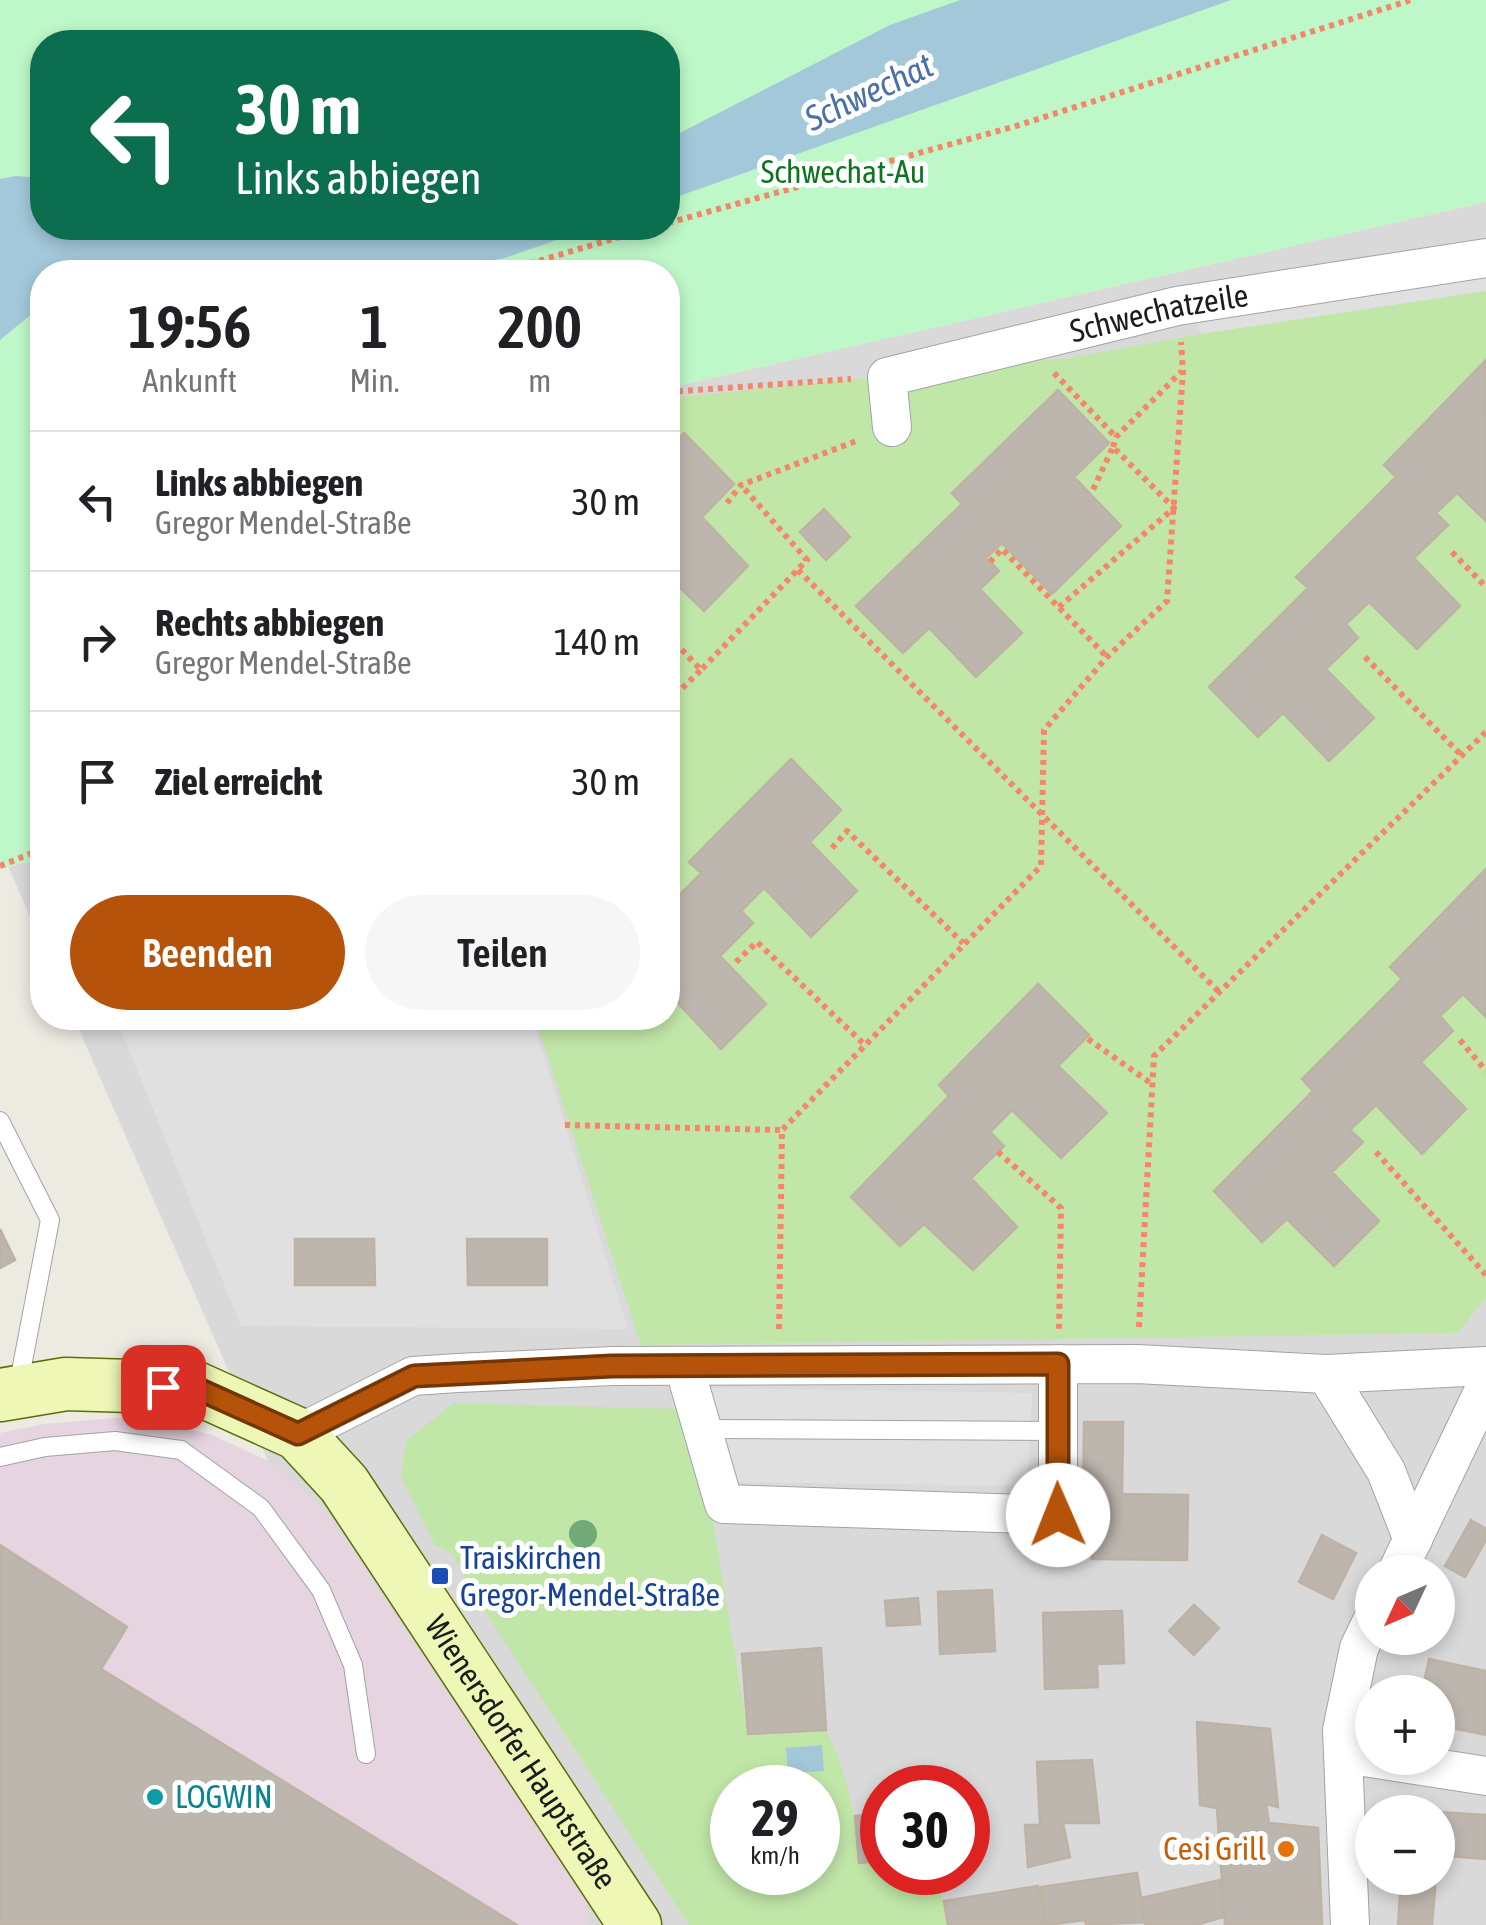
<!DOCTYPE html>
<html lang="de">
<head>
<meta charset="utf-8">
<style>
	:root { --surface:#fff; --page:#f6f6f6; --text:#202124; --muted:#757577; --line:#e0e0e0; --accent:#b45309 }
	body { margin:0; font-family:"Asap Condensed",sans-serif; background:var(--page); color:var(--text); height:100vh; display:flex; flex-direction:column; font-size:38px; white-space:nowrap }
	* { box-sizing:border-box; margin:0 }
	p { font-size:32px; color:var(--muted) }
	.icon { flex:none; width:55px; height:55px; fill:none; stroke:currentColor; stroke-width:2; stroke-linecap:round; stroke-linejoin:round }
	.map { position:relative; flex:1; overflow:hidden }
	.panel { position:absolute; left:30px; top:260px; width:650px; height:770px; display:flex; flex-direction:column; background:var(--surface); border-radius:40px; box-shadow:0 5px 15px #0003 }
	.panel>* { flex:none }
	.banner { position:absolute; left:30px; top:30px; width:650px; height:210px; border-radius:40px; box-shadow:0 5px 15px #0003; background:#0b6e4f; color:#fff; overflow:hidden }
	.needle { width:65px; rotate:226deg }
	.controls { position:absolute; left:1355px; top:1555px; display:grid; gap:20px }
	.controls a { display:grid; place-items:center; width:100px; height:100px; border-radius:50%; background:var(--surface); box-shadow:0 5px 15px #0003; font-size:50px }
	.speed { position:absolute; left:710px; top:1765px; display:flex; gap:20px; font-size:50px; font-weight:700; text-align:center }
	.speed>* { display:grid; place-content:center; width:130px; height:130px; border-radius:50%; background:var(--surface); box-shadow:0 5px 15px #0003; line-height:1 }
	.speed small { font-size:25px; font-weight:400 }
	.speed .limit { border:15px solid #d22; background:#fff; color:#111 }
	.pin { position:absolute; display:grid; place-items:center; width:85px; height:85px; color:#fff; margin:-42px; border-radius:20px; box-shadow:0 5px 15px #0006 }
	.me { position:absolute; width:110px; margin:-55px; rotate:359deg; stroke-linejoin:round; filter:drop-shadow(0 0 8px #0008) }
	.turn { display:flex; align-items:center; gap:35px; height:210px; padding:0 40px; font-size:45px }
	.turn .icon { width:130px; height:130px; stroke-width:2.5 }
	.turn b { display:block; font-size:70px; line-height:85px }
	.eta { display:flex; justify-content:space-evenly; align-items:center; height:170px; text-align:center }
	.eta b { font-size:60px; font-weight:600; line-height:70px }
	.action { display:flex; gap:20px; margin-top:auto; padding:20px 40px }
	.action a { flex:1; height:115px; border-radius:60px; background:var(--accent); color:#fff; font-size:40px; font-weight:600; line-height:115px; text-align:center }
	.action a+a { background:var(--page); color:var(--text) }
	ul { padding:0; list-style:none }
	li { display:flex; align-items:center; gap:30px; height:140px; padding:0 40px; border-top:2px solid var(--line) }
	li div { flex:1 }
	li b { display:block; font-size:38px }
	li em { font-style:normal }
	.map>svg:first-child { display:block }
	.residential { fill:#dad9d9; fill-rule:evenodd }
	.industrial { fill:#e6d4e1 }
	.grass { fill:#c1e7a8; fill-rule:evenodd }
	.park { fill:#bef7c8; fill-rule:evenodd }
	.parking { fill:#e0e0e0 }
	.water { fill:#a3c8da }
	.building { fill:#bdb6ae; stroke:#beb2a5; stroke-width:2.5 }
	.lines { fill:none; stroke-linecap:round; stroke-linejoin:round }
	.lane-casing { stroke:#a3a3a3; stroke-width:20 }
	.street-casing { stroke:#a3a3a3; stroke-width:40 }
	.secondary-casing { stroke:#5a6e08; stroke-width:55 }
	.path { stroke:#f6866a; stroke-width:6; stroke-dasharray:5 5; stroke-linecap:butt }
	.lane { stroke:#fff; stroke-width:18 }
	.street { stroke:#fff; stroke-width:38 }
	.secondary { stroke:#eef7b6; stroke-width:52 }
	.tree { fill:#72aa77 }
	.route-casing { stroke:#753606; stroke-width:25 }
	.route { stroke:#b45309; stroke-width:18 }
	.transit-dot { fill:#1a4fb4; stroke:#fff; stroke-width:4 }
	.culture-dot { fill:#0f9aa8; stroke:#fff; stroke-width:4 }
	.food-dot { fill:#e8710a; stroke:#fff; stroke-width:4 }
	.labels { text-anchor:middle; stroke-width:10; stroke-linejoin:round; paint-order:stroke }
	.park-label { font-size:32px; fill:#0e7620; stroke:#fff }
	.street-label { font-size:32px; fill:#1c1c1c; stroke:#fff }
	.transit-label { font-size:32px; fill:#164399; stroke:#fff; text-anchor:start }
	.culture-label { font-size:32px; fill:#0d838f; stroke:#fff; text-anchor:start }
	.food-label { font-size:32px; fill:#c56008; stroke:#fff; text-anchor:end }
	.water-label { font-size:35px; font-style:italic; fill:#4c71a8; stroke:#fff }
</style>
</head>
<body>
<div class="map">
<svg width="1486" height="1925" viewBox="0 0 1486 1925">
	<rect width="100%" height="100%" fill="#edeae2"/>
	<!-- residential -->
	<path class="residential" d="M1486,202V1925H587L585,1899L338,1530L310,1497L268,1461L74,1018H668V388ZM1372,1572H1438V1638H1372ZM1372,1692H1438V1758H1372ZM732,1788H818V1872H732ZM882,1788H968V1872H882ZM1372,1812H1438V1878H1372Z
		M42,859V945L8,866Z"/>
	<!-- industrial -->
	<path class="industrial" d="M115,1418L160,1421L212,1435L268,1461L310,1497L338,1530L586,1899L587,1925H0V1433L44,1424Z"/>
	<!-- grass -->
	<path class="grass" d="M1486,282V1298L1458,1333L641,1345L535,1018H668V398L1069,358Z
		M453,1403L679,1409L714,1526L748,1734L826,1730C848,1773 855,1815 859,1863L882,1861V1872L935,1873L950,1925H689L484,1610L452,1553L435,1545L401,1477L406,1441ZM732,1788H818V1872H732Z"/>
	<!-- park -->
	<path class="park" d="M0,0H1486V202L668,388V272H42V859L0,869ZM42,42H668V228H42Z"/>
	<!-- parking -->
	<path class="parking" d="M1486,258V291L1200,334L1195,303Z
		M116,1018H532L628,1329L241,1326Z
		M705,1388L1032,1393L1028,1486L731,1482Z"/>
	<!-- water -->
	<path class="water" d="M960,0H1231L668,200V139L890,25Z
		M16,176L42,178V228H591L505,258L434,272H42V312L33,313L0,340V179Z
		M822,1745L824,1771L788,1773L786,1748Z"/>
	<!-- building -->
	<path class="building" d="M1485,361L1486,521L1457,493L1436,513L1448,525L1414,558L1460,606L1417,649L1369,602L1346,624L1358,638L1326,669L1374,718L1329,761L1283,713L1258,737L1209,687L1308,588L1296,577L1396,477L1384,465Z
		M1058,390L1109,443L1074,477L1121,526L1052,594L1002,543L986,558L999,571L980,589L1022,633L976,677L929,628L903,653L856,606L962,504L952,493Z
		M684,433L734,484L702,517L748,566L704,611L668,576V450Z
		M824,509L850,537L826,560L800,532Z
		M791,759L841,810L810,842L857,891L811,937L764,888L741,911L753,923L720,956L766,1004L721,1049L675,1000L668,1008V907L701,873L689,862Z
		M1486,869V1017L1463,994L1440,1016L1453,1031L1421,1062L1466,1109L1422,1154L1376,1105L1350,1130L1363,1142L1332,1172L1379,1221L1334,1266L1287,1219L1262,1242L1214,1191L1313,1091L1302,1079L1402,979L1390,967Z
		M1038,984L1089,1035L1058,1066L1107,1113L1061,1158L1012,1110L990,1132L1004,1146L971,1178L1017,1227L973,1270L924,1224L900,1246L851,1197L949,1096L939,1085Z
		M0,1229L15,1260L0,1268Z
		M295,1239H374L375,1285H295Z
		M467,1239H547V1285H468Z
		M1084,1422H1123L1122,1494L1188,1495L1187,1560L1092,1559L1093,1521H1083Z
		M1471,1520L1486,1529V1540L1465,1577L1445,1566Z
		M1322,1535L1356,1553L1333,1599L1299,1582Z
		M0,1545L127,1627L101,1669L517,1925H0Z
		M992,1590L995,1651L940,1654L938,1592Z
		M918,1598L920,1624L887,1626L885,1601Z
		M1194,1605L1219,1628L1194,1655L1169,1631Z
		M1122,1611L1124,1663L1097,1664L1098,1687L1045,1689L1043,1613Z
		M821,1648L826,1730L748,1734L742,1654Z
		M1429,1659L1486,1671V1735L1438,1725V1692H1422Z
		M1197,1722L1270,1729L1278,1807L1266,1804L1269,1823L1318,1828L1322,1925H1225L1217,1808L1200,1805Z
		M1092,1760L1099,1823H1063L1070,1857L1028,1867L1025,1825H1040L1037,1762Z
		M956,1775V1788H933V1778Z
		M882,1799V1861L859,1863L855,1816L882,1813L878,1800Z
		M1405,1810L1486,1815V1859L1438,1855V1812H1405Z
		M1137,1873L1145,1922L1086,1925L1085,1920L1046,1925L1041,1887Z
		M1401,1878H1436L1432,1925H1398Z
		M1220,1880L1223,1917L1196,1925H1145L1141,1898Z
		M1038,1886L1046,1925H948L944,1901Z"/>
	<g class="lines">
		<defs>
			<path id="lane" d="M0,1121L50,1220L18,1387
				M703,1429L1056,1431
				M0,1457L45,1447L115,1441L181,1450L261,1508L321,1590L353,1665L366,1754"/>
			<g id="street">
				<path id="s1" d="M892,427L887,377L1177,306L1486,258"/>
				<path d="M684,1366L724,1504L1058,1515V1364"/>
				<path d="M1326,1374L1386,1471L1413,1540"/>
				<path d="M298,1434L413,1376L457,1373L613,1366L1137,1364L1326,1374L1486,1366"/>
				<path d="M1397,1572L1486,1386"/>
				<path d="M1345,1754L1486,1776"/>
				<path d="M1350,1925L1342,1730L1359,1648L1372,1621"/>
			</g>
			<g id="secondary">
				<path id="s2" d="M0,1395L66,1384L196,1388L298,1434L344,1484L635,1925"/>
			</g>
		</defs>
		<!-- lane casing -->
		<use href="#lane" class="lane-casing"/>
		<!-- street casing -->
		<use href="#street" class="street-casing"/>
		<!-- secondary casing -->
		<use href="#secondary" class="secondary-casing"/>
		<!-- path -->
		<path class="path" d="M668,223L1016,126L1411,0
			M501,272L650,228
			M1054,373L1116,437
			M668,392L851,379
			M1113,447L1116,437L1182,371
			M727,503L741,485L859,440
			M1452,552L1486,587
			M990,562L1002,549L1107,657
			M798,570L1219,992
			M1059,607L1174,508L1113,447L1091,494
			M668,635L701,670L807,560L741,485
			M1365,657L1462,756
			M668,702L701,670
			M832,848L847,831L963,943
			M0,866L42,849
			M736,962L757,942L865,1045
			M1088,1039L1152,1084
			M1460,1040L1486,1071
			M565,1125L782,1130
			M998,1152L1061,1208L1059,1332
			M1376,1152L1486,1275
			M1139,1327L1154,1056L1486,732
			M779,1329L782,1130L1041,866L1044,730L1107,657L1167,601L1183,371L1181,342"/>
		<!-- lane -->
		<use href="#lane" class="lane"/>
		<!-- street -->
		<use href="#street" class="street"/>
		<!-- secondary -->
		<use href="#secondary" class="secondary"/>
	</g>
	<!-- trees -->
	<circle class="tree" cx="583" cy="1534" r="14"/>
	<g class="lines">
		<defs>
			<path id="route" d="M163,1387L196,1388L298,1434L414,1376L612,1366L1058,1364V1515"/>
		</defs>
		<!-- route casing -->
		<use href="#route" class="route-casing"/>
		<!-- route -->
		<use href="#route" class="route"/>
	</g>
	<!-- markers -->
	<rect class="transit-dot" x="430" y="1566" width="20" height="20" rx="5"/>
	<circle class="culture-dot" cx="155" cy="1797" r="10"/>
	<circle class="food-dot" cx="1286" cy="1849" r="10"/>
	<g class="labels">
		<!-- park labels -->
		<g class="park-label">
			<text x="843" y="183">Schwechat-Au</text>
		</g>
		<!-- street labels -->
		<g class="street-label">
			<text dy="11" stroke="none"><textPath href="#s1" startOffset="330">Schwechatzeile</textPath></text>
			<text dy="11" stroke="none"><textPath href="#s2" startOffset="698">Wienersdorfer Hauptstraße</textPath></text>
		</g>
		<!-- transit labels -->
		<g class="transit-label">
			<text x="460" y="1569">Traiskirchen<tspan x="460" dy="37">Gregor-Mendel-Straße</tspan></text>
		</g>
		<!-- culture labels -->
		<g class="culture-label">
			<text x="175" y="1808">LOGWIN</text>
		</g>
		<!-- food labels -->
		<g class="food-label">
			<text x="1266" y="1860">Cesi Grill</text>
		</g>
		<!-- water labels -->
		<g class="water-label">
			<text transform="translate(869 92) rotate(-25)" y="12">Schwechat</text>
		</g>
	</g>
</svg>
<div class="controls">
<a><svg class="needle" viewBox="-14 -14 28 28"><path d="M0-13l5 13h-10z" fill="#e53935"/><path d="M0 13l5-13h-10z" fill="#757577"/></svg></a>
<a>+</a>
<a>−</a>
</div>
<div class="speed"><div>29<small>km/h</small></div><div class="limit">30</div></div>
<div class="pin" style="left:163px;top:1387px;background:#d93025"><svg class="icon" aria-label="arrive" viewBox="0 0 24 24"><path d="M6 21V4h12l-3 4 3 4H6"/></svg></div>
<svg class="me" style="left:1058px;top:1515px" viewBox="-20 -20 40 40"><circle r="19" fill="#fff"/><path d="M0-13L10 11 0 6-10 11z" fill="#b45309"/></svg>
<div class="banner">
<div class="turn"><svg class="icon" aria-label="left" viewBox="0 0 24 24"><path d="M17 20v-9H6M10 6l-5 5 5 5"/></svg><div><b>30 m</b>Links abbiegen</div></div>
</div>
<section class="panel">
<div class="eta">
<div><b>19:56</b><p>Ankunft</p></div>
<div><b>1</b><p>Min.</p></div>
<div><b>200</b><p>m</p></div>
</div>
<ul>
<li><svg class="icon" aria-label="left" viewBox="0 0 24 24"><path d="M17 20v-9H6M10 6l-5 5 5 5"/></svg><div><b>Links abbiegen</b><p>Gregor Mendel-Straße</p></div><em>30 m</em></li>
<li><svg class="icon" aria-label="right" viewBox="0 0 24 24"><path d="M7 20v-9h11M14 6l5 5-5 5"/></svg><div><b>Rechts abbiegen</b><p>Gregor Mendel-Straße</p></div><em>140 m</em></li>
<li><svg class="icon" aria-label="arrive" viewBox="0 0 24 24"><path d="M6 21V4h12l-3 4 3 4H6"/></svg><div><b>Ziel erreicht</b></div><em>30 m</em></li>
</ul>
<div class="action"><a>Beenden</a><a>Teilen</a></div>
</section>
</div>
</body>
</html>
